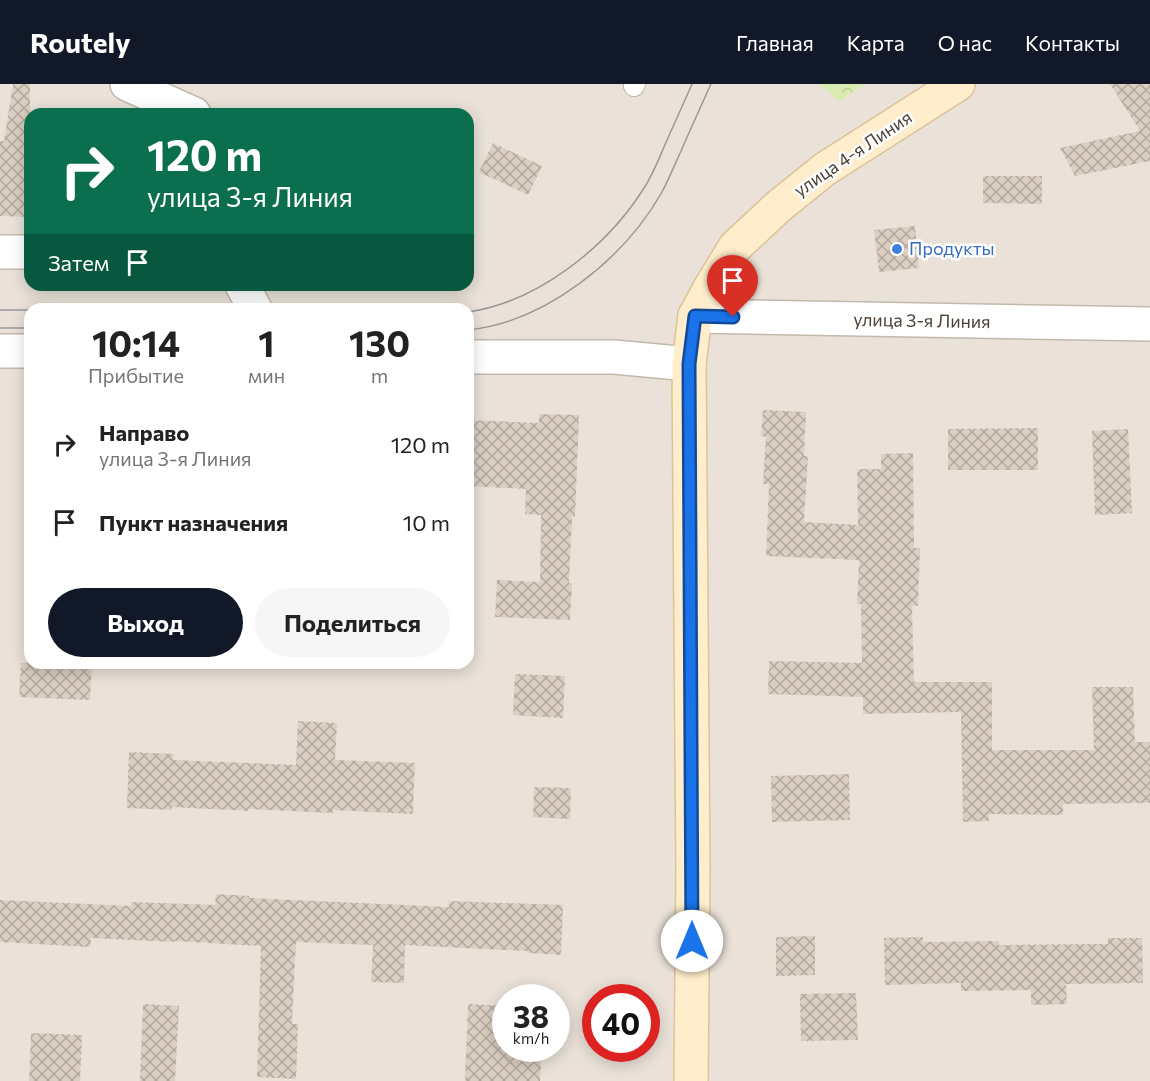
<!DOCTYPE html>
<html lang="ru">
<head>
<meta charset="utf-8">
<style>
	:root { --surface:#fff; --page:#f6f6f6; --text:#222; --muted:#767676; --accent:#111827 }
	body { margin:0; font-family:Commissioner,sans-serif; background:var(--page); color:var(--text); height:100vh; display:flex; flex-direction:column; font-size:22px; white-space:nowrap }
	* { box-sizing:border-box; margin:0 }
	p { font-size:20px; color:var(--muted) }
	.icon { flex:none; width:33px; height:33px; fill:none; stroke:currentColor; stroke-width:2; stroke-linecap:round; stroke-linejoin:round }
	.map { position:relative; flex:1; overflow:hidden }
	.sheet { position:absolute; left:24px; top:219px; width:450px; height:366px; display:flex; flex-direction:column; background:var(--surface); border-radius:18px; box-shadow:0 3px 15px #0003 }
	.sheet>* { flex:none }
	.top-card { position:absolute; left:24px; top:24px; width:450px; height:183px; border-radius:18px; box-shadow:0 3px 15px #0003; background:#0b6e4f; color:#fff; overflow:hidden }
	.speed { position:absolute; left:492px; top:900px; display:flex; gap:12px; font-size:30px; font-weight:700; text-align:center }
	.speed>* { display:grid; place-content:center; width:78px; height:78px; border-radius:50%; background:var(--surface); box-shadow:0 3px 15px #0003; line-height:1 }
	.speed small { font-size:15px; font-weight:400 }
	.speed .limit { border:9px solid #d22; background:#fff; color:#111 }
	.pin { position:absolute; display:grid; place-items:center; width:51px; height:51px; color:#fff; margin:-62px -26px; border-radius:50% 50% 50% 0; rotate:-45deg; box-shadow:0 0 6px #0007 }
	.pin .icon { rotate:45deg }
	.me { position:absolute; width:66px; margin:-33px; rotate:0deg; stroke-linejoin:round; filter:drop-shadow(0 0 4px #0008) }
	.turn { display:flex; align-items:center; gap:21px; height:126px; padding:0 24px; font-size:27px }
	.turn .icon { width:78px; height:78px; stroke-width:2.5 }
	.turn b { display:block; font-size:42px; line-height:51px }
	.then { display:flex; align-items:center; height:57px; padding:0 24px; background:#0003; gap:12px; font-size:22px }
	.eta { display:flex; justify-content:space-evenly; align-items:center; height:102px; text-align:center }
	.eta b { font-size:36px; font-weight:700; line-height:42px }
	.cta { display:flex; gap:12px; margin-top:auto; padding:12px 24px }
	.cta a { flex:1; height:69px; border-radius:36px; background:var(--accent); color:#fff; font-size:24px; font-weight:700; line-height:69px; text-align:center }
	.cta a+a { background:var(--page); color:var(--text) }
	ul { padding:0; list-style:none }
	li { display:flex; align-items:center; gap:18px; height:78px; padding:0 24px }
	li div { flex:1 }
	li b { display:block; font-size:22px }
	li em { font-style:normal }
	header { display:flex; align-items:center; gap:36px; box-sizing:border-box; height:84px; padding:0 30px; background:var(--accent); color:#fff }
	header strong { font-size:28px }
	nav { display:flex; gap:33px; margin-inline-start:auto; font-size:21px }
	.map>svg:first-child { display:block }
	.residential { fill:#eae2d8; fill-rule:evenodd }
	.forest { fill:url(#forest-crowns) }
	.building { fill:url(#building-cross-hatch) }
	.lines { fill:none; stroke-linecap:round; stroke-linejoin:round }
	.lane-casing { stroke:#c2b8ac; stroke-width:22 }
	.street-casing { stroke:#c2b8ac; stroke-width:36 }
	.secondary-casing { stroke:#dcc399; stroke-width:36 }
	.lane { stroke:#fff; stroke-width:20 }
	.street { stroke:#fff; stroke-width:33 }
	.secondary { stroke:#ffedcb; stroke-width:33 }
	.tram { stroke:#999; stroke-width:1.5 }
	.route-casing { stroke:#114b97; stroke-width:15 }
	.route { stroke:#1a73e8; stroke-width:10 }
	.shop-dot { fill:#3f7fe0; stroke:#fff; stroke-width:2 }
	.labels { text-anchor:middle; stroke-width:5; stroke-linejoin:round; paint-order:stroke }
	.street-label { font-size:18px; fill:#4b4137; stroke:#fff }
	.shop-label { font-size:18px; fill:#366cbe; stroke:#fff; text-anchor:start }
</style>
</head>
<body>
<header>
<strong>Routely</strong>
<nav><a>Главная</a><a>Карта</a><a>О нас</a><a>Контакты</a></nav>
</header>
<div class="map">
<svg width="1150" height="997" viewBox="0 0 1150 997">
	<defs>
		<pattern id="forest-crowns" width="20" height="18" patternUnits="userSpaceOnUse" patternTransform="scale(1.5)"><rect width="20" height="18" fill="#d8ecb1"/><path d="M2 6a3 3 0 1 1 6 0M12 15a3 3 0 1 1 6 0" fill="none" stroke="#bc9"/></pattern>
		<pattern id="building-cross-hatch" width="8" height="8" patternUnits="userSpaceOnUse" patternTransform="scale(1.5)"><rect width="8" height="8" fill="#dbcec2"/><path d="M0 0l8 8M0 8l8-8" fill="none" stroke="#b4a99e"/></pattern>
	</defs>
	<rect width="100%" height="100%" fill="#f6f1ea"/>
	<!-- residential -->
	<path class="residential" d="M0,0H1150V997H0ZM30,30H468V201H30ZM30,225H468V579H30ZM506,914H556V964H506ZM596,914H646V964H596Z"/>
	<!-- forest -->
	<path class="forest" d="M819,0H865L839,17Z"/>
	<!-- building -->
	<path class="building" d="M13,0H30V133L0,132V57H4Z
		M1110,0H1150V77L1075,92L1060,64L1140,47Z
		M493,59L542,82L528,111L479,88Z
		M983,92H1042V120L983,119Z
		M915,142L919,184L879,188L874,146Z
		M763,326L806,328L804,372H808L804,438L858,441L857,385H881V370L913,369L914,464H920L918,522H912L914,598H992V666H1094L1092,603H1133L1135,658H1150V719L1063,720V731L989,730V737L963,738L961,628L863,630V613L768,610L769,577L862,579L861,520H857L859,476L766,472L769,400H763L766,353L761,352Z
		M539,330L579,331L575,433H572L569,499L572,500L570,536L495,533L497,496L540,498L541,431L525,430L526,405L468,402V336L539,339Z
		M1038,344V386H948V345Z
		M1128,345L1132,429L1095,431L1092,347Z
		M21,579H92L90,616L19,613Z
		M515,590L565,592L563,634L513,631Z
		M298,637L337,639L335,676L415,679L413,730L333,726V729L249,725V727L172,723V726L127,724L129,668L174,670L173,676L296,681Z
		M849,690L850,736L772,738L771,692Z
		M534,703L571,704L570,735L533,733Z
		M216,810L249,812V814L449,823V817L563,821L561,871L527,869V867L405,861L404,899L371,898L373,861L296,858L292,940H298L296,995L257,993L261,862L174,857V858L91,854L90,863L0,858V816L131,822V818L215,821Z
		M815,852V891L776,892V853Z
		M923,853V858L999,857V861L1108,860V854H1142L1143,899L1066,900L1067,920L1031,921V906L961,907V899L885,901L884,854Z
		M856,909L858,956L801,957L800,910Z
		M143,920L179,922L175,997H140Z
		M468,920L506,922V964H542L540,997H465Z
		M31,949L82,951L80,997H29Z"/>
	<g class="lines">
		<defs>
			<path id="lane" d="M634,2L635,0"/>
			<path id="street" d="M127,0L194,30
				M0,168H30
				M242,201L255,225
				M695,232L1150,240
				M0,267H30
				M468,273H614L689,280"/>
			<path id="secondary" d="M691,997L693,787L689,280L695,232L710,204L735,163L779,122L825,85L958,0"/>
		</defs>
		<!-- lane casing -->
		<use href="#lane" class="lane-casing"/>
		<!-- street casing -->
		<use href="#street" class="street-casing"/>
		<!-- secondary casing -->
		<use href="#secondary" class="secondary-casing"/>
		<!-- lane -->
		<use href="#lane" class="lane"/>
		<!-- street -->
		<use href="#street" class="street"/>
		<!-- secondary -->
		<use href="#secondary" class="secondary"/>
		<!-- tram -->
		<path class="tram" d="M0,226H30
			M468,228C538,218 607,163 644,104C652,92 658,77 664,63C673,42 683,21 692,0
			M0,244H30
			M468,246C546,238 624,175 662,108C669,95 675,80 681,67C691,44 701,22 711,0"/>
	</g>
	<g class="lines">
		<defs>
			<path id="route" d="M692,857L689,280L695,232L733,233"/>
		</defs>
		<!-- route casing -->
		<use href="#route" class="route-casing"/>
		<!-- route -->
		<use href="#route" class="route"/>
	</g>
	<!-- markers -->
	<circle class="shop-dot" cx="897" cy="165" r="6"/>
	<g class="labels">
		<!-- street labels -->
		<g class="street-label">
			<text transform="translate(853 70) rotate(-34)" y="6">улица 4-я Линия</text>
			<text transform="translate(922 237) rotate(1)" y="6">улица 3-я Линия</text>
		</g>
		<!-- shop labels -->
		<g class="shop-label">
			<text x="909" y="171">Продукты</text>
		</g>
	</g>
</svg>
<div class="speed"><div>38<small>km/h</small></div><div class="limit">40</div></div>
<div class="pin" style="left:733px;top:233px;background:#d93025"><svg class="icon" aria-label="arrive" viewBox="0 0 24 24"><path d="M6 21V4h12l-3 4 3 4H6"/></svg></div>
<svg class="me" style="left:692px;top:857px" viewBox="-20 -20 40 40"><circle r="19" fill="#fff"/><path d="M0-13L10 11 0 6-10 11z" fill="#1a73e8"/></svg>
<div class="top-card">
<div class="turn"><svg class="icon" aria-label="right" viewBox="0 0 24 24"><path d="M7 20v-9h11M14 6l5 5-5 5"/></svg><div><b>120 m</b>улица 3-я Линия</div></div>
<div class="then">Затем<svg class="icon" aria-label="arrive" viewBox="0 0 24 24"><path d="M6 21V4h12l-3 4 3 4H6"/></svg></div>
</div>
<section class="sheet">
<div class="eta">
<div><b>10:14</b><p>Прибытие</p></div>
<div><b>1</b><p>мин</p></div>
<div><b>130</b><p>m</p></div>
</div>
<ul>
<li><svg class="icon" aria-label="right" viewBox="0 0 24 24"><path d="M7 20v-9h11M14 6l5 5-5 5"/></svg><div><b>Направо</b><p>улица 3-я Линия</p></div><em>120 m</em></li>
<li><svg class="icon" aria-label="arrive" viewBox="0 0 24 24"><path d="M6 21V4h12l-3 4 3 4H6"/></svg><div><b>Пункт назначения</b></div><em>10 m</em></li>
</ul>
<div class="cta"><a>Выход</a><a>Поделиться</a></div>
</section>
</div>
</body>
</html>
